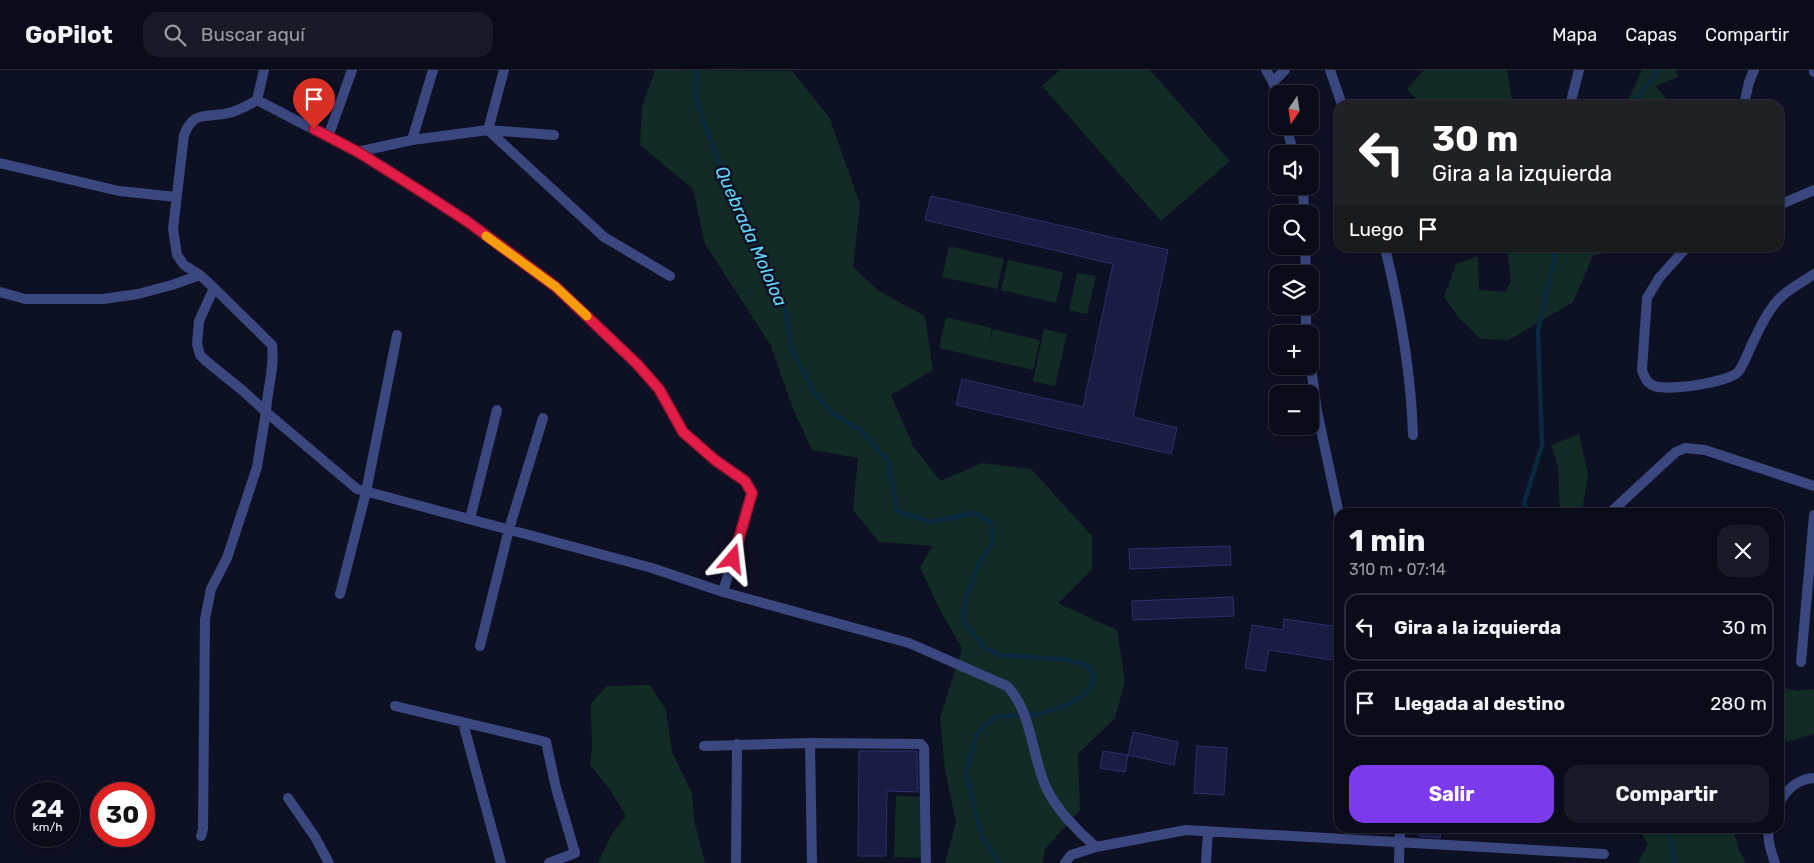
<!DOCTYPE html>
<html lang="es">
<head>
<meta charset="utf-8">
<style>
	:root { --surface:#0a0c1a; --page:#181a27; --text:#f1f3f6; --muted:#999ba2; --line:#2a2c39; --accent:#7c3aed }
	body { margin:0; font-family:Rubik,sans-serif; background:var(--page); color:var(--text); height:100vh; display:flex; flex-direction:column; font-size:19px; white-space:nowrap }
	* { box-sizing:border-box; margin:0 }
	p { font-size:16px; color:var(--muted) }
	.icon { flex:none; width:28px; height:28px; fill:none; stroke:currentColor; stroke-width:2; stroke-linecap:round; stroke-linejoin:round }
	.map { position:relative; flex:1; overflow:hidden }
	.side { position:absolute; left:1334px; top:438px; width:450px; height:325px; display:flex; flex-direction:column; background:var(--surface); border-radius:15px; box-shadow:0 2px 8px #0003,0 0 0 1px var(--line) }
	.side>* { flex:none }
	.top-card { position:absolute; left:1334px; top:30px; width:450px; height:152px; border-radius:15px; box-shadow:0 2px 8px #0003,0 0 0 1px var(--line); background:#202124; color:#fff; overflow:hidden }
	.needle { width:32px; rotate:193deg }
	.buttons { position:absolute; left:1269px; top:15px; display:grid; gap:10px }
	.buttons a { display:grid; place-items:center; width:50px; height:50px; border-radius:10px; background:var(--surface); box-shadow:0 2px 8px #0003,0 0 0 1px var(--line); font-size:25px }
	.speed { position:absolute; left:15px; top:712px; display:flex; gap:10px; font-size:25px; font-weight:700; text-align:center }
	.speed>* { display:grid; place-content:center; width:65px; height:65px; border-radius:50%; background:var(--surface); box-shadow:0 2px 8px #0003,0 0 0 1px var(--line); line-height:1 }
	.speed small { font-size:12px; font-weight:400 }
	.speed .limit { border:8px solid #d22; background:#fff; color:#111 }
	.pin { position:absolute; display:grid; place-items:center; width:42px; height:42px; color:#fff; margin:-51px -21px; border-radius:50% 50% 50% 0; rotate:-45deg; box-shadow:0 0 5px #0007 }
	.pin .icon { rotate:45deg }
	.me { position:absolute; width:55px; margin:-28px; rotate:17deg; stroke-linejoin:round; filter:drop-shadow(0 0 4px #0008) }
	.turn { display:flex; align-items:center; gap:18px; height:105px; padding:0 15px; font-size:22px }
	.turn .icon { width:65px; height:65px; stroke-width:2.5 }
	.turn b { display:block; font-size:35px; line-height:42px }
	.then { display:flex; align-items:center; height:48px; padding:0 15px; background:#0003; gap:10px; font-size:19px }
	.round { display:grid; place-items:center; flex:none; width:52px; height:52px; border-radius:15px; background:var(--page) }
	.summary { display:flex; align-items:center; justify-content:space-between; height:85px; padding:0 15px }
	h1 { font-size:30px; font-weight:700; line-height:38px }
	.cta { display:flex; gap:10px; margin-top:auto; padding:10px 15px }
	.cta a { flex:1; height:58px; border-radius:15px; background:var(--accent); color:#fff; font-size:20px; font-weight:700; line-height:58px; text-align:center }
	.cta a+a { background:var(--page); color:var(--text) }
	ul { padding:0; list-style:none }
	li { display:flex; align-items:center; gap:15px; height:68px; margin:0 10px 8px; padding:0 5px; border:2px solid var(--line); border-radius:15px }
	li div { flex:1 }
	li b { display:block; font-size:19px }
	li em { font-style:normal }
	header { display:flex; align-items:center; gap:30px; box-sizing:border-box; height:70px; padding:0 25px; background:var(--surface); border-bottom:1px solid var(--line) }
	header strong { font-size:24px }
	nav { display:flex; gap:28px; margin-inline-start:auto; font-size:18px }
	.search { width:350px; height:45px; background:var(--page); display:flex; align-items:center; gap:12px; box-sizing:border-box; padding:0 18px; border-radius:15px; color:var(--muted); font-size:19px }
	.map>svg:first-child { display:block }
	.green { fill:#122c25 }
	.lines { fill:none; stroke-linecap:round; stroke-linejoin:round }
	.stream { stroke:#0b2a3f; stroke-width:4.5 }
	.building { fill:#1b1c43; stroke:#2e306e }
	.minor { stroke:#3b4880; stroke-width:10 }
	.tertiary { stroke:#3b4880; stroke-width:10 }
	.route-casing { stroke:#92132f; stroke-width:12 }
	.route { stroke:#e11d48; stroke-width:9 }
	.slow { stroke:#f59e0b; stroke-width:9 }
	.labels { text-anchor:middle; stroke-width:5; stroke-linejoin:round; paint-order:stroke }
	.water-label { font-size:18px; font-style:italic; fill:#62d7fb; stroke:#0e1023 }
</style>
</head>
<body>
<header>
<strong>GoPilot</strong>
<div class="search"><svg class="icon" aria-label="search" viewBox="0 0 24 24"><circle cx="10" cy="10" r="6"/><path d="M15 15l6 6"/></svg>Buscar aquí</div>
<nav><a>Mapa</a><a>Capas</a><a>Compartir</a></nav>
</header>
<div class="map">
<svg width="1814" height="793" viewBox="0 0 1814 793">
	<rect width="100%" height="100%" fill="#0e1023"/>
	<!-- green -->
	<path class="green" d="M655,0L792,1L829,47L860,134L853,197L879,221L925,246L933,300L891,325L913,376L940,411L982,393L1031,399L1092,466V499L1058,533L1117,560L1125,611L1115,648L1078,684L1080,740L1045,779L1043,793H945L956,752L945,700L940,648L962,578L940,540L920,497L933,476L879,472L853,440L858,388L812,380L794,341L770,274L705,174L693,119L640,75L642,37Z
		M1060,0H1150L1230,91L1161,151L1042,16Z
		M1424,0H1507L1513,35H1421L1407,19Z
		M1642,0H1676L1678,7L1656,16L1671,35H1626Z
		M949,176L1004,189L997,219L942,207Z
		M1507,178H1620L1593,186L1573,232L1509,270L1481,269L1459,248L1444,227L1456,194L1478,186L1479,220L1505,222L1511,212Z
		M1008,190L1063,202L1056,233L1001,220Z
		M1077,203L1096,206L1087,244L1069,240Z
		M946,247L992,258L988,279L993,259L1040,270L1033,300L939,278Z
		M1044,259L1067,264L1055,316L1033,311Z
		M1579,364L1588,404L1582,442H1560L1558,397L1551,375Z
		M650,615L666,640L672,682L692,723L694,750L705,793H598L613,762L626,746L611,721L590,695L592,677L591,634L606,616Z
		M1779,617L1798,621L1814,619V664L1779,674Z
		M896,726L922,727V788L894,787Z
		M1637,758H1733L1739,780L1746,793H1638L1648,774Z"/>
	<g class="lines">
		<!-- stream -->
		<path class="stream" d="M697,0L695,26L726,115L785,238L791,277L813,321L831,342L861,360L888,391L897,441L930,452L975,443L991,453L993,472L979,493L967,525L963,541L965,554L985,578L998,585L1061,589L1080,593L1090,598L1094,608L1090,618L1082,626L1066,635L1041,644L995,647L977,663L966,704L981,765L999,793
			M1631,35L1659,0
			M1528,442L1524,433L1542,375L1538,262L1556,178
			M1668,758L1675,793"/>
	</g>
	<!-- building -->
	<path class="building" d="M931,126L1168,180L1133,347L1177,358L1171,384L956,335L962,309L1083,337L1113,194L925,150Z
		M1230,476L1231,495L1130,499L1129,479Z
		M1233,527L1234,546L1133,550L1132,531Z
		M1284,549L1339,557V591L1269,580L1265,601L1245,598L1252,555L1283,560Z
		M1133,662L1178,672L1174,695L1128,685Z
		M1197,676L1227,678L1224,725L1194,723Z
		M859,681H917L918,722L887,721L886,786H858Z
		M1103,681L1128,685L1125,702L1100,698Z
		M1420,758H1441L1440,768L1419,766Z"/>
	<g class="lines">
		<!-- minor -->
		<path class="minor" d="M264,0L257,30C247,36 236,42 224,44C203,47 193,42 184,65L173,159L177,185L184,195L200,205L214,218L272,275C275,298 267,319 266,342L357,419L652,498L723,522
			M504,0L488,60L604,167L670,206
			M1330,0L1342,35
			M1814,0V2
			M1273,12L1285,0
			M257,30L357,82L382,96L468,152L557,217L637,294L659,319L683,362L715,390L745,411L752,423L723,522L909,573L1007,616C1031,640 1032,685 1045,715C1054,737 1078,762 1096,777
			M1570,35L1579,0
			M1744,35L1749,12L1754,0
			M328,67L352,0
			M412,70L433,0
			M357,82L412,70L488,60L554,65
			M0,93L119,121L176,127
			M1779,135L1814,120
			M1385,178C1400,239 1411,302 1413,365
			M1686,178L1659,208L1647,228L1642,300C1644,306 1646,312 1652,315C1665,322 1727,313 1738,302C1744,295 1750,277 1755,268C1761,255 1769,239 1779,229C1788,219 1803,212 1814,204
			M0,222L25,229H103L138,224L172,215L200,205
			M1611,442L1666,391L1676,382L1685,378L1705,380L1814,416
			M470,449L497,340
			M340,524L366,422L397,265
			M480,576L509,459L543,348
			M1801,592L1814,445
			M395,636L546,672L556,718L575,783L549,793
			M463,653L501,793
			M810,673L812,793
			M704,676L810,673L921,674L924,678L926,793
			M288,728L315,767L329,793
			M1779,733C1787,719 1797,709 1814,708
			M1769,758C1767,771 1771,781 1775,793
			M201,766L203,759L205,549L211,519L227,488L257,397L266,342L242,320L206,291L200,285L197,274L199,251L214,218
			M736,793L737,674
			M1065,793L1071,785L1096,777L1186,760L1604,784
			M1206,793L1208,761"/>
		<!-- tertiary -->
		<path class="tertiary" d="M1266,0L1273,12L1278,28
			M1286,56L1294,84
			M1303,116L1304,144
			M1305,176L1306,204
			M1306,236V264
			M1310,290L1317,341L1339,444
			M1399,793L1400,758"/>
	</g>
	<g class="lines">
		<defs>
			<path id="route" d="M314,59L358,82L425,124L468,152L556,217L637,294L659,319L683,362L715,390L745,411L752,423L733,489"/>
		</defs>
		<!-- route casing -->
		<use href="#route" class="route-casing"/>
		<!-- route -->
		<use href="#route" class="route"/>
		<!-- slow -->
		<path class="slow" d="M486,166L556,217L587,246"/>
	</g>
	<g class="labels">
		<!-- water labels -->
		<g class="water-label">
			<text transform="translate(751 166) rotate(66)" y="6">Quebrada Mololoa</text>
		</g>
	</g>
</svg>
<div class="buttons">
<a><svg class="needle" viewBox="-14 -14 28 28"><path d="M0-13l5 13h-10z" fill="#e53935"/><path d="M0 13l5-13h-10z" fill="#999ba2"/></svg></a>
<a><svg class="icon" aria-label="sound" viewBox="0 0 24 24"><path d="M4 9h4l5-4v14l-5-4H4zM17 9q2 3 0 6"/></svg></a>
<a><svg class="icon" aria-label="search" viewBox="0 0 24 24"><circle cx="10" cy="10" r="6"/><path d="M15 15l6 6"/></svg></a>
<a><svg class="icon" aria-label="layers" viewBox="0 0 24 24"><path d="M12 4l9 5-9 5-9-5zM3 14l9 5 9-5"/></svg></a>
<a>+</a>
<a>−</a>
</div>
<div class="speed"><div>24<small>km/h</small></div><div class="limit">30</div></div>
<div class="pin" style="left:314px;top:59px;background:#d93025"><svg class="icon" aria-label="arrive" viewBox="0 0 24 24"><path d="M6 21V4h12l-3 4 3 4H6"/></svg></div>
<svg class="me" style="left:733px;top:489px" viewBox="-20 -20 40 40"><path d="M0-17L14 15 0 8-14 15z" fill="#e11d48" stroke="#fff" stroke-width="4"/></svg>
<div class="top-card">
<div class="turn"><svg class="icon" aria-label="left" viewBox="0 0 24 24"><path d="M17 20v-9H6M10 6l-5 5 5 5"/></svg><div><b>30 m</b>Gira a la izquierda</div></div>
<div class="then">Luego<svg class="icon" aria-label="arrive" viewBox="0 0 24 24"><path d="M6 21V4h12l-3 4 3 4H6"/></svg></div>
</div>
<section class="side">
<div class="summary"><div><h1>1 min</h1><p>310 m · 07:14</p></div><a class="round"><svg class="icon" aria-label="close" viewBox="0 0 24 24"><path d="M6 6l12 12M18 6L6 18"/></svg></a></div>
<ul>
<li><svg class="icon" aria-label="left" viewBox="0 0 24 24"><path d="M17 20v-9H6M10 6l-5 5 5 5"/></svg><div><b>Gira a la izquierda</b></div><em>30 m</em></li>
<li><svg class="icon" aria-label="arrive" viewBox="0 0 24 24"><path d="M6 21V4h12l-3 4 3 4H6"/></svg><div><b>Llegada al destino</b></div><em>280 m</em></li>
</ul>
<div class="cta"><a>Salir</a><a>Compartir</a></div>
</section>
</div>
</body>
</html>
